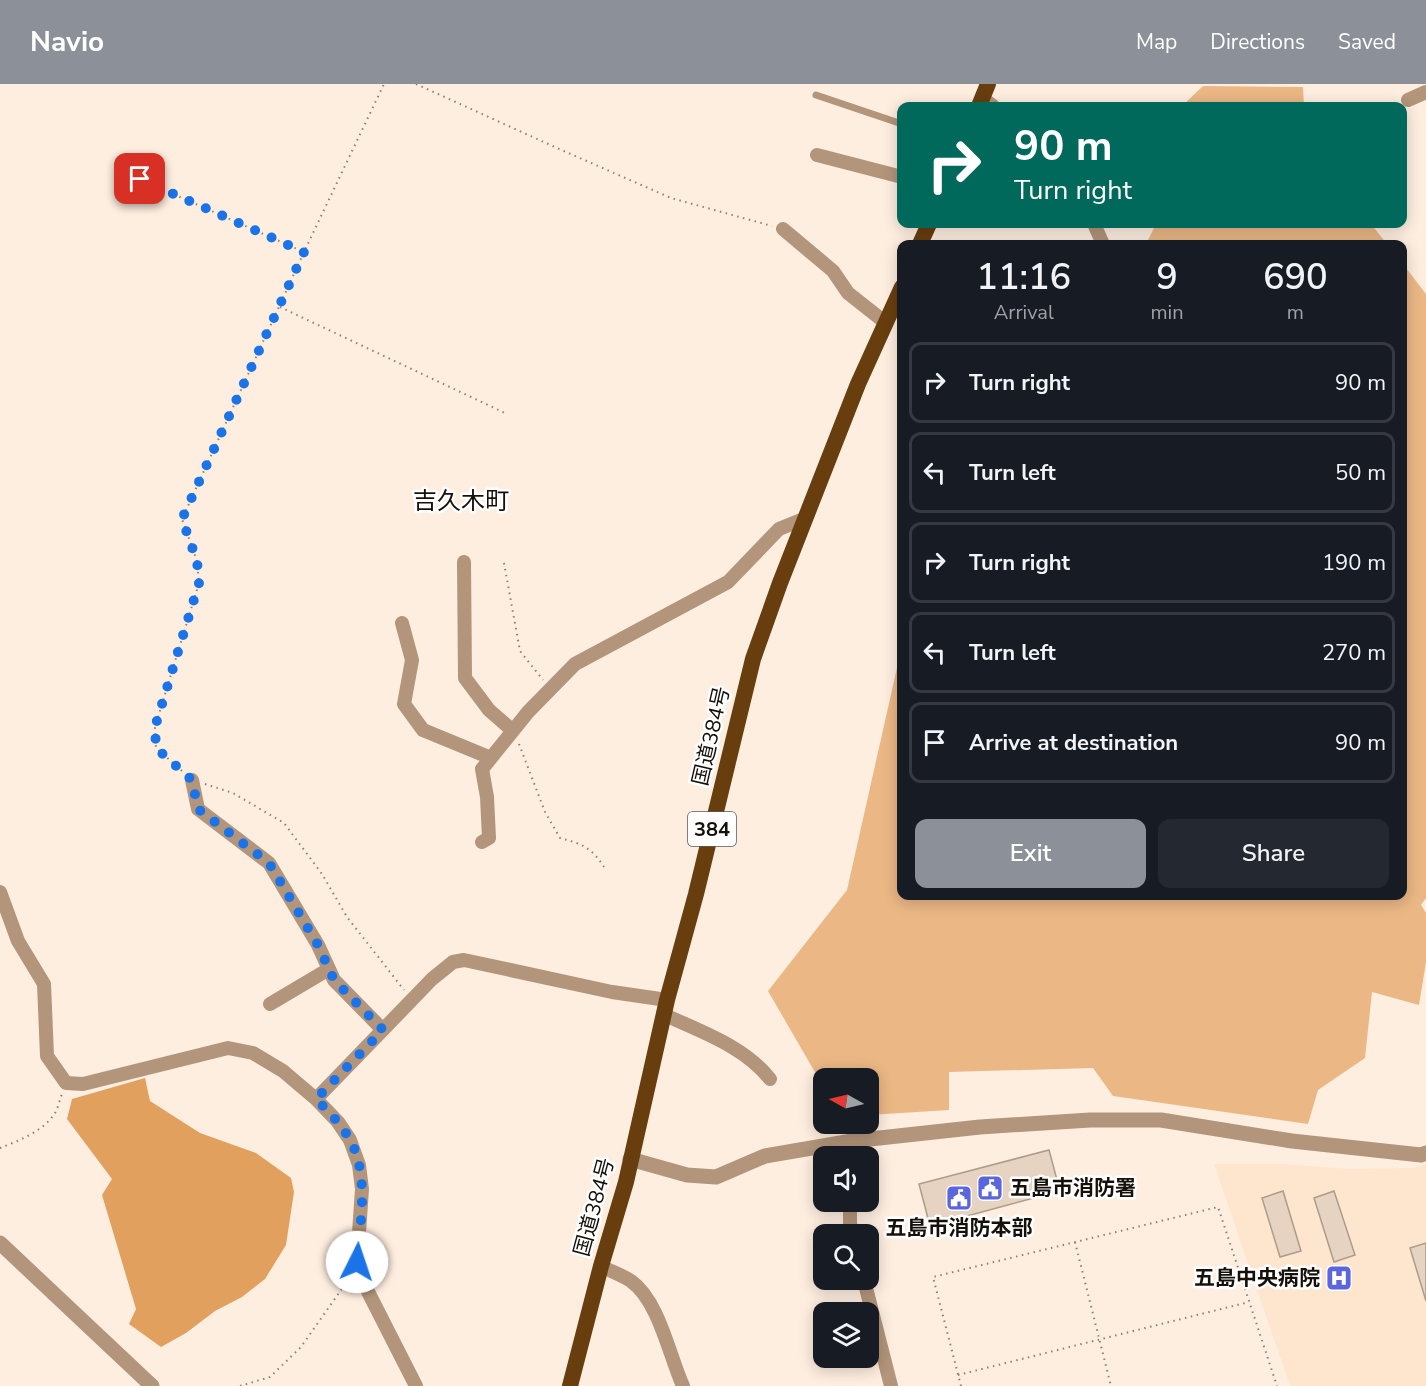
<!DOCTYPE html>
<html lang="en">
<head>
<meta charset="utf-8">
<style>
	:root { --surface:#171b24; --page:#242831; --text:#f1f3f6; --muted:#9ea1a6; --line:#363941; --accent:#8c9099 }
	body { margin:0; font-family:"Nunito Sans","Noto Sans JP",sans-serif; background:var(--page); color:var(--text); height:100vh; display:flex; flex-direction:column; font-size:22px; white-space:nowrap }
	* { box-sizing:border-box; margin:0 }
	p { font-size:20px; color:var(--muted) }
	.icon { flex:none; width:33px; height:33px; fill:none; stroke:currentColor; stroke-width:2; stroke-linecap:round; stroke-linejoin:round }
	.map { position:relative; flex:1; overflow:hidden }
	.side { position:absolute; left:897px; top:156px; width:510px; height:660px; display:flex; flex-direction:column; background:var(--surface); border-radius:12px; box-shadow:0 3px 15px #0003 }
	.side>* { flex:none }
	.top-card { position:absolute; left:897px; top:18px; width:510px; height:126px; border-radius:12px; box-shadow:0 3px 15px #0003; background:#00695c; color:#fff; overflow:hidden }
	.needle { width:39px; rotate:278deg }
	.controls { position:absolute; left:813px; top:984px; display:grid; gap:12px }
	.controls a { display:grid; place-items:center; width:66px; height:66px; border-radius:12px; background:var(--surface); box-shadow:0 3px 15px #0003; font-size:30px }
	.pin { position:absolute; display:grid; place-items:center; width:51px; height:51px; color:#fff; margin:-26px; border-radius:12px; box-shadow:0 3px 9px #0006 }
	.me { position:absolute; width:66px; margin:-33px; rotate:4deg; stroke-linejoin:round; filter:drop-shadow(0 0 4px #0008) }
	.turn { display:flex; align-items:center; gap:21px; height:126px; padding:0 18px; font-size:27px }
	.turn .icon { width:78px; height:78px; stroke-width:2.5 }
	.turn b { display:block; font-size:42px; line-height:51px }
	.eta { display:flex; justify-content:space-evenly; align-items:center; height:102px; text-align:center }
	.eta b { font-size:36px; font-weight:600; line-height:42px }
	.primary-button { display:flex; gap:12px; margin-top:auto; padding:12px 18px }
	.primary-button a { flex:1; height:69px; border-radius:12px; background:var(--accent); color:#fff; font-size:24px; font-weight:600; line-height:69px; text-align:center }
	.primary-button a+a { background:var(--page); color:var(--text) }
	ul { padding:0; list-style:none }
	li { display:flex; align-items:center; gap:18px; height:81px; margin:0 12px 9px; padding:0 6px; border:3px solid var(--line); border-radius:12px }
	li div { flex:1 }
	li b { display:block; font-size:22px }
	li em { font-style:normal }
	header { display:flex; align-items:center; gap:36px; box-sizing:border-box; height:84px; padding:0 30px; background:var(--accent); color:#fff }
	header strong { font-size:28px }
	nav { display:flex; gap:33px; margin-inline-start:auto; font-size:21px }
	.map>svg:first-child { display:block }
	.built { fill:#fee5cd }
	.green { fill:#ebb785 }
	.water { fill:#e1a05e }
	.building { fill:#e6d3c1; stroke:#ad9c8b; stroke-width:1.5 }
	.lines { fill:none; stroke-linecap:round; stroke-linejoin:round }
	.path { stroke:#8b8076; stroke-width:2; stroke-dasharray:1.5 4.5; stroke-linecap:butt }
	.service { stroke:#b2957a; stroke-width:7 }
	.minor { stroke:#b2957a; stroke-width:14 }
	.tertiary { stroke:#b2957a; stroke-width:15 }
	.trunk { stroke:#683e0e; stroke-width:16 }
	.route { stroke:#1a73e8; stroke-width:10; stroke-dasharray:0 18 }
	.labels { text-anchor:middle; stroke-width:5; stroke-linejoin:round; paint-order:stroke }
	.shield { fill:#fff; stroke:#5c5854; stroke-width:1.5 }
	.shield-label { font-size:20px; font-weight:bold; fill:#16100a }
	.street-label { font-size:21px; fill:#16100a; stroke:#fff }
	.poi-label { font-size:21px; font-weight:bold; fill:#16100a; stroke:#fff; text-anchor:start }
	.quarter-label { font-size:24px; fill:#16100a; stroke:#fff }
</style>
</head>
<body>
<header>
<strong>Navio</strong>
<nav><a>Map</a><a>Directions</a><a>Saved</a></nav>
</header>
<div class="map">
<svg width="1426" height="1302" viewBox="0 0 1426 1302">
	<rect width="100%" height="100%" fill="#feeee0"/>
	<!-- built -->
	<path class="built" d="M1214,1080H1284L1350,1085L1414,1084L1426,1080V1302H1290Z"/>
	<!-- green -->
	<path class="green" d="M1203,2L1303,3L1304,22H1182Z
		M1156,140H1371L1387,160H1146Z
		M1403,180L1426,210V814L1421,821L1426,829V878L1419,921L1372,908L1365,974L1318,1006L1308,1040L1113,1012L1093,984L949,988V1026L869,1031L868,994H824L823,1002L768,907L847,806L901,566L902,812H1402Z"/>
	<!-- water -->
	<path class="water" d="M145,994L150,1017L200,1049L256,1069L291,1094L294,1108L286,1161L265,1195L242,1213L215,1227L186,1249L161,1263L129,1240L136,1225L102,1111L112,1095L67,1035L72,1015Z"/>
	<!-- building -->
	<path class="building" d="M1049,1066L1060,1107L930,1142L919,1100Z
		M1283,1107L1301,1167L1280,1173L1262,1114Z
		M1334,1107L1355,1171L1334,1178L1314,1114Z
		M1426,1159V1217L1410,1164Z"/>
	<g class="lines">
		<!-- path -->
		<path class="path" d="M416,0L557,64L671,114L772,142
			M119,86L304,168
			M280,223L505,329
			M504,479L520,567L543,596
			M519,660L545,728L560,754C582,760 591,763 604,783
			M182,687L156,664L155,643L199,499L197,477L182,435L304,168L384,0
			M205,700L233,709L284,739L322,790L347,833L404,906
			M0,1064C18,1057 41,1048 53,1032C58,1026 59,1017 62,1010
			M1075,1158L1111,1302
			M958,1291L1249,1218
			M240,1302L270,1293L301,1263L348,1196
			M961,1302L933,1193L1218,1123L1277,1302"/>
		<!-- service -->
		<path class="service" d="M816,11L902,40"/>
		<!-- minor -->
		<path class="minor" d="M982,14L993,22
			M1408,16L1426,8
			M817,71L902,93
			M1094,140L1103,160
			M783,145L833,187L848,209L886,239
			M464,478L465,594L489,626L513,647
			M402,539L412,576L404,620L423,646L491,674
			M192,696L198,725L269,779L318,861L334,896L383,946
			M482,758L489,754L487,713L482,685L528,628L575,580L728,498L779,445L806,434
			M0,808L18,857L44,900L47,972L66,999L83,1000L228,964L253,969L283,987L316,1015L338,1038L350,1056L359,1081L362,1105L357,1178L359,1190L416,1302
			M270,920L329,885
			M663,930C701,948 744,962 770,995
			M316,1015L432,895L453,878L464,876L612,908L667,916
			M852,1072V1057
			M850,1118V1139L852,1150
			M601,1182C610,1187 622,1191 631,1197C659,1217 669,1271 683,1302
			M864,1196L891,1302"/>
		<!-- tertiary -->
		<path class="tertiary" d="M630,1075L687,1091L716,1093L765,1072L852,1057L980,1043L1090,1036H1161L1292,1057L1421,1071L1426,1069
			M0,1159L152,1302"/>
		<!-- trunk -->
		<path class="trunk" d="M979,22L988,0
			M920,160L929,140
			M570,1302L601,1182L626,1098L667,916L696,810L753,575L780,499L858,300L902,203"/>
	</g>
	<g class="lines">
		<!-- route -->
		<path class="route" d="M140,95L304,168L182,435L197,477L199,499L155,643L156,664L192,696L198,725L269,779L318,861L334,896L383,946L316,1015C328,1027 340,1039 349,1054C370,1090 360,1138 357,1178"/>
	</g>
	<!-- icons -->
	<defs>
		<symbol id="civic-square" viewBox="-11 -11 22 22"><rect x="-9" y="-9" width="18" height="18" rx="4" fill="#5b66de" stroke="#fff"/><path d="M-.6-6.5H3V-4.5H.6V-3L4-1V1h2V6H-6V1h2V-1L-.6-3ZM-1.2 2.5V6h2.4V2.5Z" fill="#fff"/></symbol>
		<symbol id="hospital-square" viewBox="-11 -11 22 22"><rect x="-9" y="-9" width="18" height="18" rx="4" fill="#5b66de" stroke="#fff"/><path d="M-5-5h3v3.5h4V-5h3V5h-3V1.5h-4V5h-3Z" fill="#fff"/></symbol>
	</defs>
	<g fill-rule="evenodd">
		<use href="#civic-square" x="975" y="1089" width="30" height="30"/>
		<use href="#civic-square" x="944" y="1099" width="30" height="30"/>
		<use href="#hospital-square" x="1324" y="1179" width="30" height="30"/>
	</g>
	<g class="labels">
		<!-- shield labels -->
		<rect class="shield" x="688" y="728" width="48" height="34" rx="4.5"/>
		<g class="shield-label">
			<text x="712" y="752">384</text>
		</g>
		<!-- street labels -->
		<g class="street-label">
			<text transform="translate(711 652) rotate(-77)" y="7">国道384号</text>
			<text transform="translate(594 1123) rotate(-75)" y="7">国道384号</text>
		</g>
		<!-- poi labels -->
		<g class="poi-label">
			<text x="1010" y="1111">五島市消防署</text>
			<text x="959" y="1151" text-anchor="middle">五島市消防本部</text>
			<text x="1320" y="1201" text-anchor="end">五島中央病院</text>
		</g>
		<!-- quarter labels -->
		<g class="quarter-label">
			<text x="461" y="425">吉久木町</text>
		</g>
	</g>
</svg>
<div class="controls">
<a><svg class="needle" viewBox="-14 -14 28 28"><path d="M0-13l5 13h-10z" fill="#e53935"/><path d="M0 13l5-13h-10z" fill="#9ea1a6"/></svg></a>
<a><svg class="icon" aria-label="sound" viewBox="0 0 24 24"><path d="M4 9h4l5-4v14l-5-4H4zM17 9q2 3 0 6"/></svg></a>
<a><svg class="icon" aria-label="search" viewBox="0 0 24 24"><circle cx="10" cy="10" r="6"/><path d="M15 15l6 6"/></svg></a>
<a><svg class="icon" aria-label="layers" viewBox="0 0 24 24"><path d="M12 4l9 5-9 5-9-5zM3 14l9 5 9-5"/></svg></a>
</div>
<div class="pin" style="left:140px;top:95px;background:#d93025"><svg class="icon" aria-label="arrive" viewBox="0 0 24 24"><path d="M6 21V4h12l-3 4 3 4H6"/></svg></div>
<svg class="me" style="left:357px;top:1178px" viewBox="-20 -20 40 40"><circle r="19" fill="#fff"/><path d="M0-13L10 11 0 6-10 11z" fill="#1a73e8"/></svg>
<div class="top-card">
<div class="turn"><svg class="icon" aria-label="right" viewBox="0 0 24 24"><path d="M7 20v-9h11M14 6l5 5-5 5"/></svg><div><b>90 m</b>Turn right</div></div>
</div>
<section class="side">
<div class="eta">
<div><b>11:16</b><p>Arrival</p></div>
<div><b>9</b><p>min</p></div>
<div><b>690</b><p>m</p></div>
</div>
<ul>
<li><svg class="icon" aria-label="right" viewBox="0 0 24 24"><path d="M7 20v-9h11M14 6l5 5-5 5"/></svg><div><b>Turn right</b></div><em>90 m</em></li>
<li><svg class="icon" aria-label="left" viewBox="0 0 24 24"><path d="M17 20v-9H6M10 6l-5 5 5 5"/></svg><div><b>Turn left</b></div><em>50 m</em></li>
<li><svg class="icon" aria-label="right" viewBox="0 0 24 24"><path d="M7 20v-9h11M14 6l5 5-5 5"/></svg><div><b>Turn right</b></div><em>190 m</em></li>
<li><svg class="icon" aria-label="left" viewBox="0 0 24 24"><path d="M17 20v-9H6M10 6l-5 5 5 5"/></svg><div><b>Turn left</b></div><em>270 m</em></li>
<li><svg class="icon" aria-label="arrive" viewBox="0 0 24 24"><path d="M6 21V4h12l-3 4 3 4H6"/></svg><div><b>Arrive at destination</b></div><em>90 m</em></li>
</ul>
<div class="primary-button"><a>Exit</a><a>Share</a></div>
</section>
</div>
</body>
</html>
